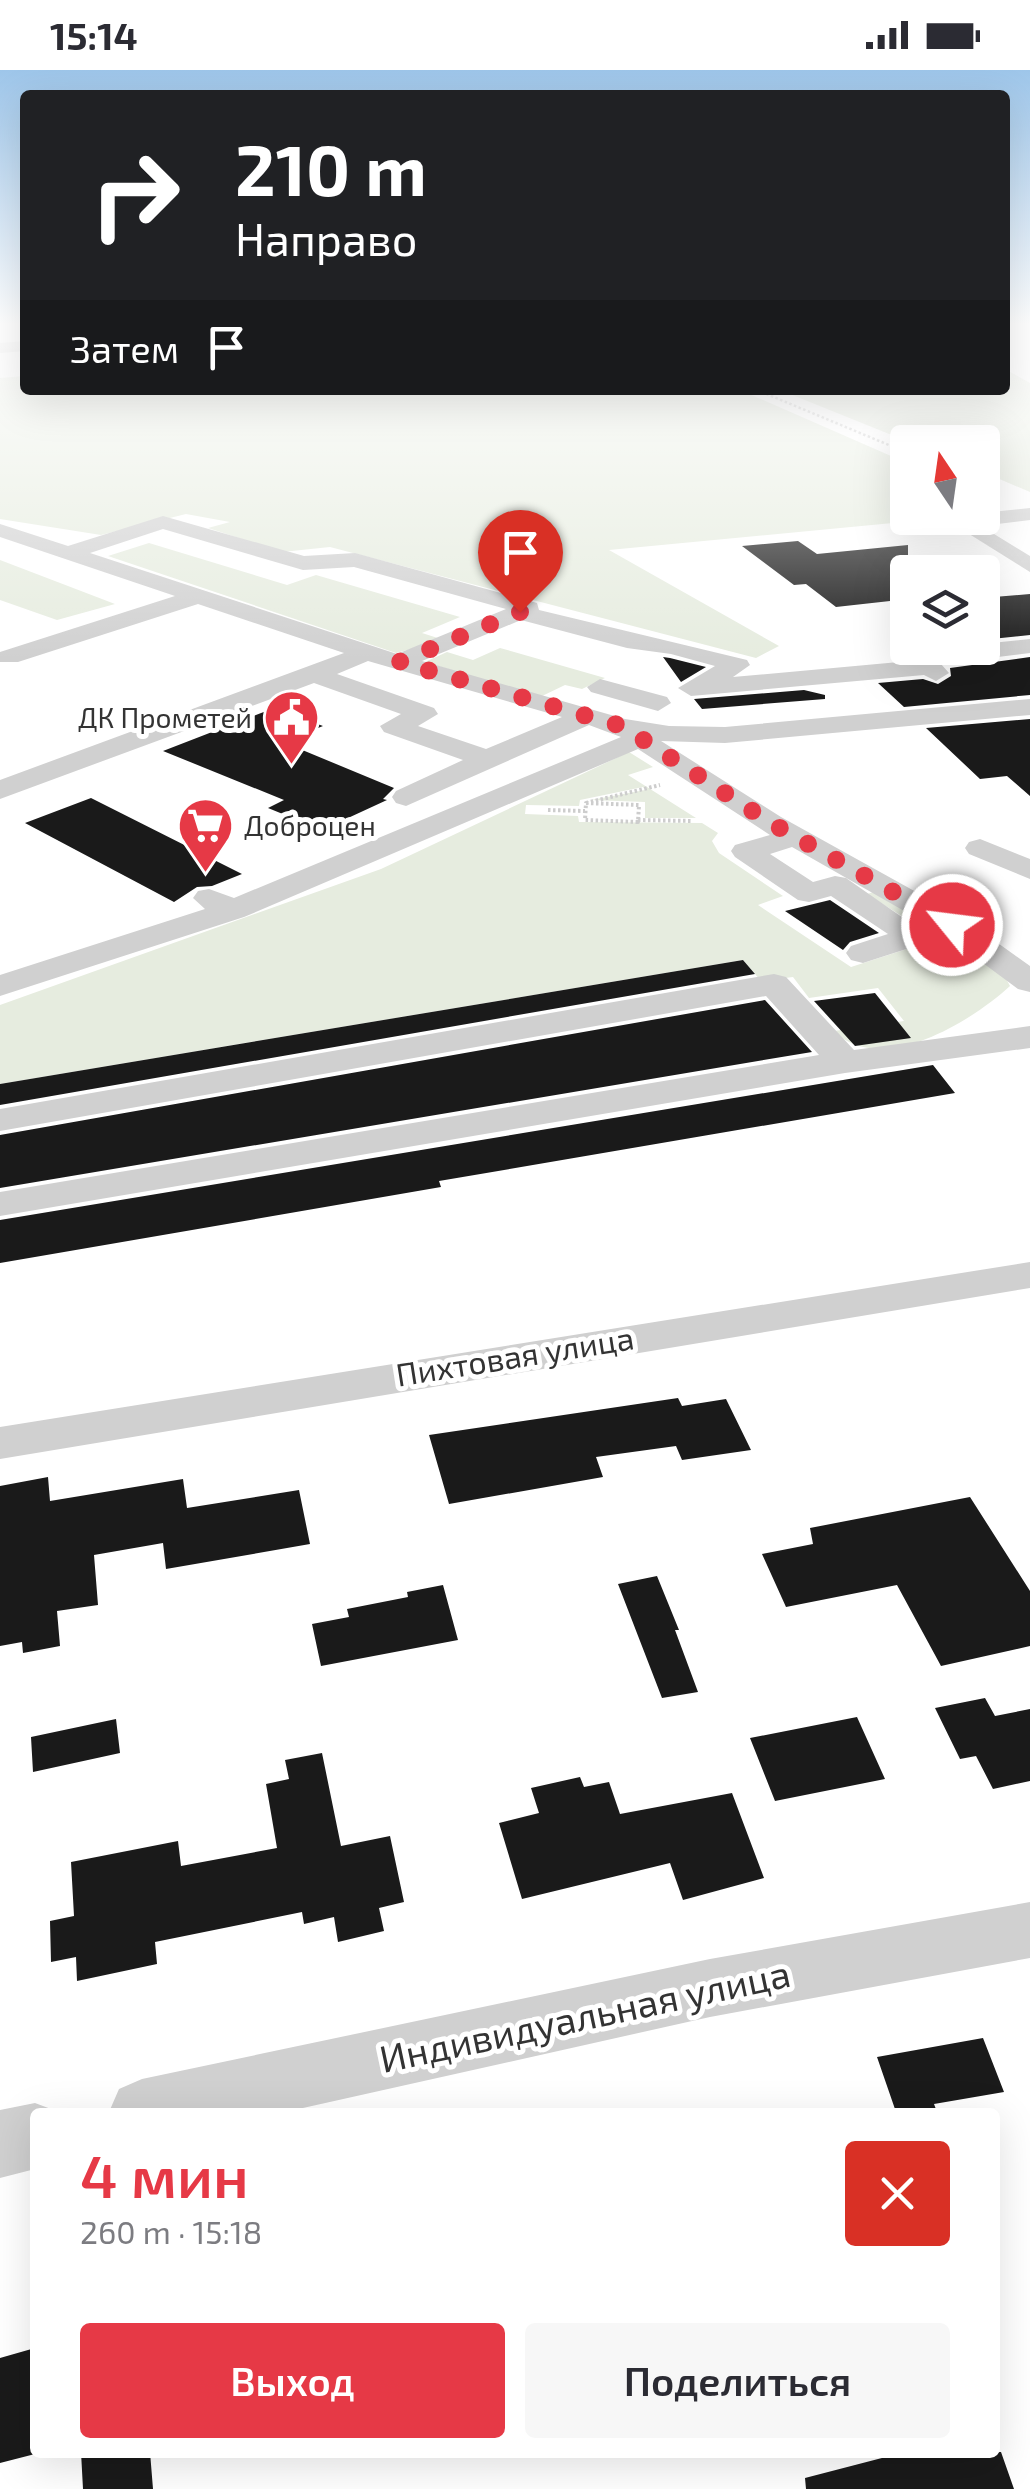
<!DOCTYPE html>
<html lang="ru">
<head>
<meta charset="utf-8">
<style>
	:root { --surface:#fff; --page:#f7f7f7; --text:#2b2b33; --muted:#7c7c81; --accent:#e63946 }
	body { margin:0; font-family:"Exo 2",sans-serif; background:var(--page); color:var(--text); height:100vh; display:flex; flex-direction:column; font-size:38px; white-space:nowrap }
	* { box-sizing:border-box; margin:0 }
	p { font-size:32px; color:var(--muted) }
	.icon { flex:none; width:55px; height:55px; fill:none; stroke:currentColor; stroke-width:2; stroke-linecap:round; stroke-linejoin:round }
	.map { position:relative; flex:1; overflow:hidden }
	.panel { position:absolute; left:30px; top:2038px; width:970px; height:350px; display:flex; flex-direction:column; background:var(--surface); border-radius:10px; box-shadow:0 10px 40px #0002 }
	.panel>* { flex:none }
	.banner { position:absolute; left:20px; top:20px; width:990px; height:305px; border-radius:10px; box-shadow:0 10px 40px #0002; background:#202124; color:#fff; overflow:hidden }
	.needle { width:65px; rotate:347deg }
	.tools { position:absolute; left:890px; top:355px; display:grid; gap:20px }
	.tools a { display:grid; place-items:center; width:110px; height:110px; border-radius:10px; background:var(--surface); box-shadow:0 10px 40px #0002; font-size:50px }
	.pin { position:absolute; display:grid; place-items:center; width:85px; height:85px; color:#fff; margin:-102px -42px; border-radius:50% 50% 50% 0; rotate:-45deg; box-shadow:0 0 10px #0007 }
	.pin .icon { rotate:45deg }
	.me { position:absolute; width:110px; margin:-55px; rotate:299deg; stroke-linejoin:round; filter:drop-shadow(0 0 8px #0008) }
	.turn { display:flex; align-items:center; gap:35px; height:210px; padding:0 50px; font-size:45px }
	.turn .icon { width:130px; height:130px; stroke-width:2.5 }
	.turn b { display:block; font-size:70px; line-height:85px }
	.then { display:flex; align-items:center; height:95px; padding:0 50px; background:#0003; gap:20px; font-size:38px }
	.round { display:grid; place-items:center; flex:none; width:105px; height:105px; border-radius:10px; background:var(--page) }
	.headline { display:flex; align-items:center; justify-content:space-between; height:170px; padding:0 50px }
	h1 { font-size:60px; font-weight:600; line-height:75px; color:var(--accent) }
	.primary-button { display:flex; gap:20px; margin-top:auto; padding:20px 50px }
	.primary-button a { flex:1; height:115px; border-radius:10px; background:var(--accent); color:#fff; font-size:40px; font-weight:600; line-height:115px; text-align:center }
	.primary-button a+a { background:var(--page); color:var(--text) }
	.status { display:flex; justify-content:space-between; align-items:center; height:70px; padding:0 50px; background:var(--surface); direction:ltr }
	.status svg { height:28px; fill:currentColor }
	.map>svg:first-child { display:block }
	.green { fill:#e6ecdf }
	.building { fill:#1a1a1a }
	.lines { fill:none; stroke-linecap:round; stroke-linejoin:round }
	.path-far1 { stroke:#cdcdcd; stroke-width:2.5; stroke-dasharray:2.5 2.5; stroke-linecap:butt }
	.path { stroke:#cdcdcd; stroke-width:4; stroke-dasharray:2.5 2.5; stroke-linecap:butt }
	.minor { fill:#d0d0d0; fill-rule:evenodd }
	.route { stroke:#e63946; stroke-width:18; stroke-dasharray:0 32.4 }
	.labels { text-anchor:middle; stroke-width:10; stroke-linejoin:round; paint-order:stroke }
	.far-poi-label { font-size:28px; fill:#333; stroke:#fff; text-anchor:end }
	.street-label { font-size:32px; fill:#333; stroke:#fff }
	.near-street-label { font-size:38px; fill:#333; stroke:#fff }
</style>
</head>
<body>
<div class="status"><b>15:14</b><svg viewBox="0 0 49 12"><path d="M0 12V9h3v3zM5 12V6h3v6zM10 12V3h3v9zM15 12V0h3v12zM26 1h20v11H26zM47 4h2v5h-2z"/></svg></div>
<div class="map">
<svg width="1030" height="2419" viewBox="0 0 1030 2419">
	<rect width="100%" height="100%" fill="#fff"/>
	<!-- green -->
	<path class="green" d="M1005,299L1030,313V422L983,402L982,372H909L780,320H1005Z
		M25,306V320H740L907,393L908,448H945L609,480L779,576L756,588L330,477L282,482L208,458L230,452L186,444L101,465L0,449V308Z
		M149,473L287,515L316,505L460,547L422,563L444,570L396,583L108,486Z
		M0,490L115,534L57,550L0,530Z
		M500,578L605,608L582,619L565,615L540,627L425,592L447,582L473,590Z
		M629,682L653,697L628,705L696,748H645V732L591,730L645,720L643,717L580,730L579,736L526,735L525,744L578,746L579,752L702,753L718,763L712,771L719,783L783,826L758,835L851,897L938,869L867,824L877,821C912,841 995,878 1010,916C972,951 881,1008 834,961L904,951L878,918L809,928L793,907L761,911L743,890L0,1014V935L381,799Z"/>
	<!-- building -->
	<path class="building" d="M798,471L817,484L908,475V529L836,537L806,514L794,515L742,476Z
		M1030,524V565L982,570V528Z
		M663,587L670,588L706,597L681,612Z
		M1030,587V625L904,637L878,613L923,609L938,614L951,606L950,598Z
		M804,620L825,625V629L702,639L694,629Z
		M274,638L323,656L283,672L394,718L383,729L387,730L322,760L268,738L284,730L163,681Z
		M1030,649V726L1007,706L980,709L926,658Z
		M91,728L242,804L212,816L197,817L174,832L25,753Z
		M830,830L879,863L850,872L843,880L785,841Z
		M743,890L755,904L0,1035V1014Z
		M875,923L911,968L855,976L814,931Z
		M765,930L812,982L0,1118V1065Z
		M933,995L955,1023L439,1111L441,1117L0,1193V1150Z
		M678,1328L682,1336L726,1329L751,1380L682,1390L676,1376L596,1387L603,1407L449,1434L429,1365Z
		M48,1407L50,1431L183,1409L187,1438L299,1420L310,1474L166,1499L163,1473L94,1485L98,1535L57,1541L60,1576L23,1583L22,1572L0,1576V1416Z
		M970,1427L1030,1521V1576L941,1596L897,1515L786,1537L762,1484L813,1474L810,1458Z
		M657,1506L679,1560H675L698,1622L662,1628L618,1514Z
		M443,1515L458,1570L321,1596L312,1554L349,1547L347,1539L408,1527L407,1522Z
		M985,1628L995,1646L1030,1639V1711L993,1719L976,1686L960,1689L935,1638Z
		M857,1647L885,1709L775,1731L750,1668Z
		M116,1649L120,1683L33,1702L31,1667Z
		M322,1683L341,1776L390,1766L404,1832L379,1838L384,1861L338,1872L334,1847L304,1854L302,1842L155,1872L157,1894L77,1911L76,1887L51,1892L50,1851L74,1846L71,1792L178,1771L181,1796L277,1778L266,1714L289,1709L285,1690Z
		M580,1707L584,1717L609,1712L620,1744L732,1723L764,1808L683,1830L670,1793L522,1829L499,1753L539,1743L531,1718Z
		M983,1968L1004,2022L934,2034L937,2042H896L877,1987Z
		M35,2278V2384L0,2393V2288Z
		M81,2382H150L153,2419H83Z
		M905,2382H1001L1014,2419H806L805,2408Z"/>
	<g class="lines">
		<!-- path-far1 -->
		<path class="path-far1" d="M757,320L908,383"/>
		<!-- path -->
		<path class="path" d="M982,414L1000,422
			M586,733L660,715
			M586,733L639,735L638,752L585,750Z
			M548,740L585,741
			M638,750L693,751"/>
		<!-- minor -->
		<path class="minor" d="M25,271V281L0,283V273Z
			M1030,438V450L981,456L1030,486V502L950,452L953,448H982V443Z
			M163,446L304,486L355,483L537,533L539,540L747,590L750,595L733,607L910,591L912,584L921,582L982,578V574L1030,569V583L941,594L949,603L936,611L924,605L691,626L678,618L715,596L671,584L627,578L521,550L422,591L625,649L669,656L725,657L1030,629V645L725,673L661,671L781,747L963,848L1030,896V922L1018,919L941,862L792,777L770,784L813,812L835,806L846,808L929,866L925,873L863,893L851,890L846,883L851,876L888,864L831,826L809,832L798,830L735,787L731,781L735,775L770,765L638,679L244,847L0,926V905L205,839L193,828L198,821L209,819L234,828L621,667L589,655L406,736L396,733L392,727L396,721L463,690L384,662L380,656L401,644L314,613L0,729V710L344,583L198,534L18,592H0V582L175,526L0,467V454L68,476ZM163,459L303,500L354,497L506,539L397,584L90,483ZM368,591L562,647L486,679L418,656L438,644L434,638L337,604Z
			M600,609L667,627L671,633L658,641L591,622L587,617Z
			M980,769L1030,789V809L969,784L965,778L969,772Z
			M774,904L786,907L854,980L1030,956V978L845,1003L0,1146V1122L819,985L766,926L0,1061V1039Z
			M1030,1192V1218L0,1389V1357Z
			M1030,1832V1888L710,1947L285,2042H109L119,2019L142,2009L710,1889Z
			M35,2033L59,2042H35V2099L0,2108V2040Z"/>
	</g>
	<!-- sky -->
	<linearGradient id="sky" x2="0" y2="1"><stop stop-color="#9ec6ea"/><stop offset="0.43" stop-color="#fff"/><stop offset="1" stop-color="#fff" stop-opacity="0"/></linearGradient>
	<rect width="1030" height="590" fill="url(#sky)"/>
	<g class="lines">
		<!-- route -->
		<path class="route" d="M520,542L399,592L622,656L771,753L952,855"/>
	</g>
	<!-- icons -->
	<defs>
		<symbol id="civic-pin" viewBox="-11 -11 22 30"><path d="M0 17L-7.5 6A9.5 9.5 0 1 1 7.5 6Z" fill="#e63946" stroke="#fff"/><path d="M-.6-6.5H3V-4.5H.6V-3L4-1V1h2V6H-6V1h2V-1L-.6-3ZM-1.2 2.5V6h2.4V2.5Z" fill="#fff"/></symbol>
		<symbol id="supermarket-pin" viewBox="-11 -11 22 30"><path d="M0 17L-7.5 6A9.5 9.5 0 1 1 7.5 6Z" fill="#e63946" stroke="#fff"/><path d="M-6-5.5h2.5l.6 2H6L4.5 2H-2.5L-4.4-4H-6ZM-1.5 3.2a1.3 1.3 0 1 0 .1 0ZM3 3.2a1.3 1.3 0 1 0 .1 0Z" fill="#fff"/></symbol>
	</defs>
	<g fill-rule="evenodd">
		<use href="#civic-pin" x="260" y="616" width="63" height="86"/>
		<use href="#supermarket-pin" x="174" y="724" width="63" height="86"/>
	</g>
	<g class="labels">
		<!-- far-poi labels -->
		<g class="far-poi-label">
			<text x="252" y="658">ДК Прометей</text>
			<text x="244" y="766" text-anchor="start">Доброцен</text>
		</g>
		<!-- street labels -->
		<g class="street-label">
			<text transform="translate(515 1287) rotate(-9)" y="11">Пихтовая улица</text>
		</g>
		<!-- near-street labels -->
		<g class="near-street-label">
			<text transform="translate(585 1947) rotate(-12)" y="13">Индивидуальная улица</text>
		</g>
	</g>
</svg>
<div class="tools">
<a><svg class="needle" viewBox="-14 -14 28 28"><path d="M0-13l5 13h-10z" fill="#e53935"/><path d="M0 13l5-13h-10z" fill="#7c7c81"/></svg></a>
<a><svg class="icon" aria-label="layers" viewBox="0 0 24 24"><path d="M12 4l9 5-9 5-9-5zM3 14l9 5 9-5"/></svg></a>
</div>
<div class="pin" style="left:520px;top:542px;background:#d93025"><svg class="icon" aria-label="arrive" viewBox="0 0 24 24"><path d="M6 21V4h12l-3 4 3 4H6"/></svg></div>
<svg class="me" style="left:952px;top:855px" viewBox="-20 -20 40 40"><circle r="17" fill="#e63946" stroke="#fff" stroke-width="3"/><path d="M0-11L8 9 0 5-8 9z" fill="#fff"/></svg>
<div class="banner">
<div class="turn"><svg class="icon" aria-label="right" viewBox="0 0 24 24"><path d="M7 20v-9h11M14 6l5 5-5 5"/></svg><div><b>210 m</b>Направо</div></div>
<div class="then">Затем<svg class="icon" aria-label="arrive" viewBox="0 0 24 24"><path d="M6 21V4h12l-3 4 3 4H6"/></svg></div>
</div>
<section class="panel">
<div class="headline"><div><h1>4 мин</h1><p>260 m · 15:18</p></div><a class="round" style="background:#d93025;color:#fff"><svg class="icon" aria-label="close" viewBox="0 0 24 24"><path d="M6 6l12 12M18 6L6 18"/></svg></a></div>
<div class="primary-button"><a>Выход</a><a>Поделиться</a></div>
</section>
</div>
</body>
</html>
